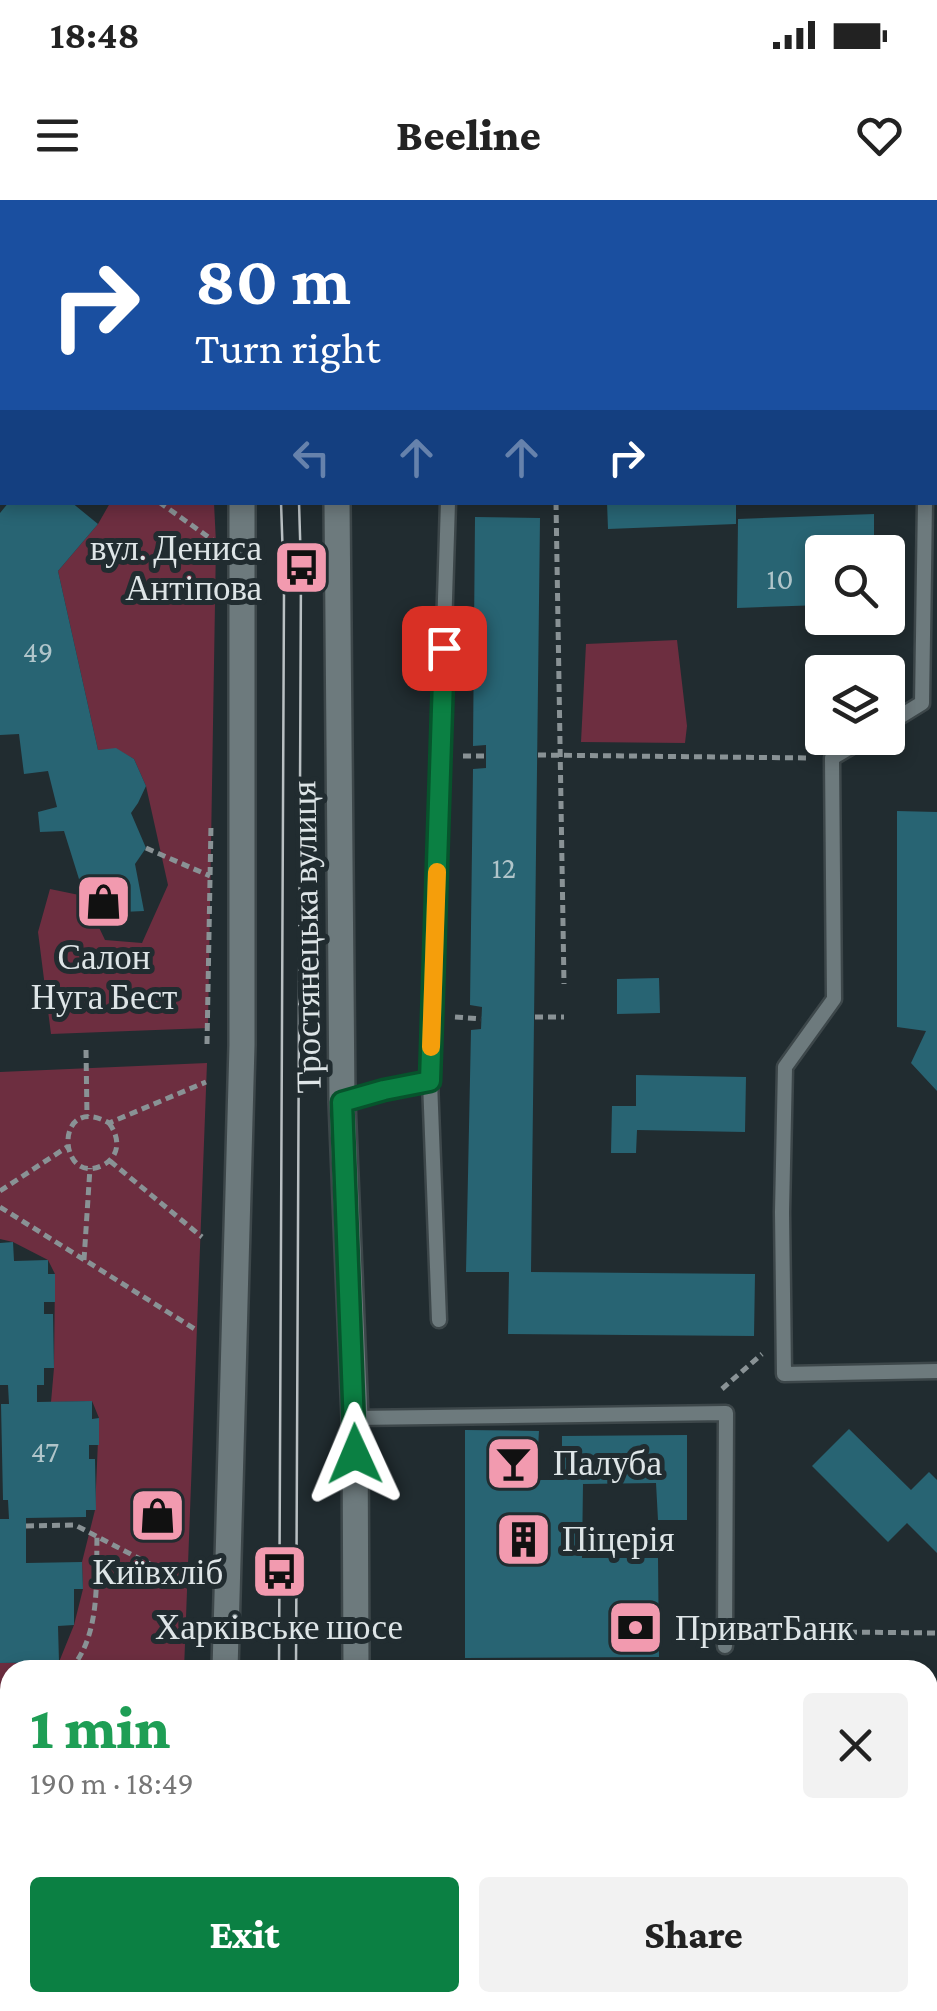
<!DOCTYPE html>
<html lang="en">
<head>
<meta charset="utf-8">
<style>
	:root { --surface:#fff; --page:#f2f2f2; --text:#222; --muted:#767676; --accent:#0b8043 }
	body { margin:0; font-family:"Crimson Pro",serif; background:var(--page); color:var(--text); height:100vh; display:flex; flex-direction:column; font-size:38px; white-space:nowrap }
	* { box-sizing:border-box; margin:0 }
	p { font-size:32px; color:var(--muted) }
	.icon { flex:none; width:55px; height:55px; fill:none; stroke:currentColor; stroke-width:2; stroke-linecap:round; stroke-linejoin:round }
	.map { position:relative; flex:1; overflow:hidden }
	.panel { position:absolute; left:0px; top:1460px; width:938px; height:352px; display:flex; flex-direction:column; background:var(--surface); border-radius:30px 30px 0 0; box-shadow:0 5px 15px #0003 }
	.panel>* { flex:none }
	.banner { position:absolute; left:0px; top:0px; width:938px; height:305px; box-shadow:0 5px 15px #0003; background:#1a4fa0; color:#fff; overflow:hidden }
	.controls { position:absolute; left:805px; top:335px; display:grid; gap:20px }
	.controls a { display:grid; place-items:center; width:100px; height:100px; border-radius:10px; background:var(--surface); box-shadow:0 5px 15px #0003; font-size:50px }
	.pin { position:absolute; display:grid; place-items:center; width:85px; height:85px; color:#fff; margin:-42px; border-radius:20px; box-shadow:0 5px 15px #0006 }
	.me { position:absolute; width:110px; margin:-55px; rotate:359deg; stroke-linejoin:round; filter:drop-shadow(0 0 8px #0008) }
	.turn { display:flex; align-items:center; gap:35px; height:210px; padding:0 30px; font-size:45px }
	.turn .icon { width:130px; height:130px; stroke-width:2.5 }
	.turn b { display:block; font-size:70px; line-height:85px }
	.lanes { display:flex; align-items:center; height:95px; padding:0 30px; background:#0003; justify-content:center; gap:50px; direction:ltr }
	.lanes .off { opacity:.35 }
	.round { display:grid; place-items:center; flex:none; width:105px; height:105px; border-radius:10px; background:var(--page) }
	.headline { display:flex; align-items:center; justify-content:space-between; height:170px; padding:0 30px }
	h1 { font-size:60px; font-weight:800; line-height:75px; color:#1e9e55 }
	.button { display:flex; gap:20px; margin-top:auto; padding:20px 30px }
	.button a { flex:1; height:115px; border-radius:10px; background:var(--accent); color:#fff; font-size:40px; font-weight:800; line-height:115px; text-align:center }
	.button a+a { background:var(--page); color:var(--text) }
	.status { display:flex; justify-content:space-between; align-items:center; height:70px; padding:0 50px; background:var(--surface); direction:ltr }
	.status svg { height:28px; fill:currentColor }
	header { display:flex; justify-content:space-between; align-items:center; height:130px; padding:0 30px; background:var(--surface); font-size:45px; font-weight:800 }
	.map>svg:first-child { display:block }
	.green { fill:#6d2e40 }
	.building { fill:#286473 }
	.lines { fill:none; stroke-linecap:round; stroke-linejoin:round }
	.lane-casing { stroke:#3d474a; stroke-width:19 }
	.street-casing { stroke:#3d474a; stroke-width:30 }
	.secondary-casing { stroke:#3d474a; stroke-width:30 }
	.primary-casing { stroke:#3d474a; stroke-width:30 }
	.path { stroke:#899295; stroke-width:5; stroke-dasharray:8 5; stroke-linecap:butt }
	.lane { stroke:#6d7a7d; stroke-width:14 }
	.street { stroke:#6d7a7d; stroke-width:25 }
	.secondary { stroke:#6d7a7d; stroke-width:25 }
	.primary { stroke:#4ea9be; stroke-width:25 }
	.tram { stroke:#b9c0c3; stroke-width:2.5 }
	.route-casing { stroke:#07532c; stroke-width:25 }
	.route { stroke:#0b8043; stroke-width:18 }
	.slow { stroke:#f59e0b; stroke-width:18 }
	.labels { text-anchor:middle; stroke-width:10; stroke-linejoin:round; paint-order:stroke }
	.number-label { font-size:30px; fill:#b0c5ca }
	.poi-label { font-size:35px; fill:#dee5e7; stroke:#212c30 }
	.street-label { font-size:35px; fill:#dee5e7; stroke:#212c30 }
</style>
</head>
<body>
<div class="status"><b>18:48</b><svg viewBox="0 0 49 12"><path d="M0 12V9h3v3zM5 12V6h3v6zM10 12V3h3v9zM15 12V0h3v12zM26 1h20v11H26zM47 4h2v5h-2z"/></svg></div>
<header><svg class="icon" aria-label="menu" viewBox="0 0 24 24"><path d="M4 6h16M4 12h16M4 18h16"/></svg>Beeline<svg class="icon" aria-label="heart" viewBox="0 0 24 24"><path d="M12 20l-8-8c-3-5 5-10 8-4 3-6 11-1 8 4z"/></svg></header>
<div class="map">
<svg width="937" height="1811" viewBox="0 0 937 1811">
	<rect width="100%" height="100%" fill="#212c30"/>
	<!-- green -->
	<path class="green" d="M0,0H202V2H2V70H0Z
		M110,303H214L216,343L208,828L51,834L38,732L50,689L84,696L105,740L142,743L168,685L146,586L134,559L116,549L98,550L58,371L98,324Z
		M677,440L687,526L685,543L581,542L586,444Z
		M207,863L184,1470H10V1585H0V1463L59,1462L74,1425L83,1389L82,1362L95,1310L99,1218L92,1201L51,1202L54,1168L55,1074L48,1060L13,1042L0,1039V872Z"/>
	<!-- building -->
	<path class="building" d="M9,302H71L98,324L58,371L98,550L116,548L134,559L146,586L138,603L131,613L146,648L135,664L144,711L100,713L94,678L79,679L64,631L40,632L38,612L57,607L48,571L24,574L19,534L0,535V313Z
		M607,302H736V324L608,329Z
		M874,314V352H822V405L737,408L738,319Z
		M475,317L540,318L531,1072L755,1074L754,1136L508,1134L509,1072H466L471,830L481,829L482,807L470,805L473,569L486,568V545L473,546Z
		M897,611L937,612V891L911,863L926,831L897,827Z
		M659,778L660,813L617,814V779Z
		M636,875L746,877L745,932L637,930L636,953H611L612,906H636Z
		M13,1042L14,1061L48,1060V1074H55V1102H44V1114H53L54,1168H44V1185H37V1202L92,1201V1219L99,1218V1245H89V1259H95L96,1310H86V1317L26,1318V1363L82,1362L83,1389H74V1425L58,1426L59,1462L0,1463V1319H9L8,1300H3L1,1204H9L8,1185H0V1043Z
		M849,1229L911,1290L929,1272L937,1280V1353L907,1323L888,1342L812,1266Z
		M465,1230L539,1231L536,1280H562V1236L687,1235V1320H658L656,1283L583,1284L582,1358H658L659,1457L465,1458Z
		M173,1301L172,1331L144,1332V1302Z
		M411,1802H434V1811H411Z
		M597,1802H671V1811H597Z
		M786,1802L937,1805V1811H786Z"/>
	<g class="lines">
		<defs>
			<path id="lane" d="M888,524L922,503L925,302
				M866,538L832,558L834,799L785,867L782,1012L784,1174L937,1171
				M342,902L383,890L430,881
				M439,1120L430,881L448,302
				M355,1218L726,1213L725,1446"/>
			<path id="street" d="M229,2V0"/>
			<path id="secondary" d="M935,92H937
				M0,104H2
				M935,144H937
				M0,150H2
				M337,302L342,902L355,1218L356,1470
				M225,1470L242,845V302
				M225,1811V1802
				M357,1811V1802"/>
			<path id="primary" d="M928,1613H937
				M0,1635H10"/>
		</defs>
		<!-- lane casing -->
		<use href="#lane" class="lane-casing"/>
		<!-- street casing -->
		<use href="#street" class="street-casing"/>
		<!-- secondary casing -->
		<use href="#secondary" class="secondary-casing"/>
		<!-- primary casing -->
		<use href="#primary" class="primary-casing"/>
		<!-- path -->
		<path class="path" d="M39,0L45,2
			M100,0L102,2
			M0,72L2,71
			M0,190L2,192
			M159,302L214,341
			M556,302L564,784
			M538,555L810,558
			M463,556H486
			M146,648L210,676
			M455,817L481,819
			M535,817H564
			M207,844L211,625
			M86,850L87,916
			M109,923C119,936 121,954 105,964C58,991 52,891 109,923L206,882
			M110,961L202,1037
			M0,991L67,947
			M0,1007L198,1131
			M84,1060L90,968
			M722,1189L762,1154
			M26,1326L75,1325L188,1384
			M745,1431L937,1433
			M70,1470C101,1435 96,1380 97,1336
			M928,1513H937
			M0,1526H10
			M0,1536H10
			M928,1565H937
			M928,1676H937
			M0,1684L10,1683
			M0,1734H10
			M64,1802V1811"/>
		<!-- lane -->
		<use href="#lane" class="lane"/>
		<!-- street -->
		<use href="#street" class="street"/>
		<!-- secondary -->
		<use href="#secondary" class="secondary"/>
		<!-- primary -->
		<use href="#primary" class="primary"/>
		<!-- tram -->
		<path class="tram" d="M935,111H937
			M0,120H2
			M935,127H937
			M0,135H2
			M279,1470L284,390L281,302
			M296,1470L301,368L299,302
			M293,1811L294,1802"/>
	</g>
	<g class="lines">
		<defs>
			<path id="route" d="M355,1254L342,902L384,890L430,881L444,448"/>
		</defs>
		<!-- route casing -->
		<use href="#route" class="route-casing"/>
		<!-- route -->
		<use href="#route" class="route"/>
		<!-- slow -->
		<path class="slow" d="M431,847L437,672"/>
	</g>
	<!-- icons -->
	<defs>
		<symbol id="bus-square" viewBox="-11 -11 22 22"><rect x="-9" y="-9" width="18" height="18" rx="4" fill="#f29aaf" stroke="#212c30"/><path d="M-5-6H5V4H4V6H2V4H-2V6H-4V4H-5ZM-3.5-4V0h7V-4ZM-3.5 1.2v1.5H-2V1.2ZM2 1.2v1.5H3.5V1.2Z" fill="#111"/></symbol>
		<symbol id="shop-square" viewBox="-11 -11 22 22"><rect x="-9" y="-9" width="18" height="18" rx="4" fill="#f29aaf" stroke="#212c30"/><path d="M-5-2.5h2.3a2.7 3.5 0 0 1 5.4 0H5L5.5 6h-11ZM-1.5-2.5h3a1.5 2.3 0 0 0-3 0Z" fill="#111"/></symbol>
		<symbol id="bar-square" viewBox="-11 -11 22 22"><rect x="-9" y="-9" width="18" height="18" rx="4" fill="#f29aaf" stroke="#212c30"/><path d="M-6-5H6L.8 .8V4.5H3.5V6h-7V4.5H-.8V.8Z" fill="#111"/></symbol>
		<symbol id="building-square" viewBox="-11 -11 22 22"><rect x="-9" y="-9" width="18" height="18" rx="4" fill="#f29aaf" stroke="#212c30"/><path d="M-4-6H4V6H1V3H-1V6H-4ZM-2.5-4.3h1.7v1.8h-1.7ZM.8-4.3h1.7v1.8H.8ZM-2.5-1h1.7V.8h-1.7ZM.8-1h1.7V.8H.8Z" fill="#111"/></symbol>
		<symbol id="bank-square" viewBox="-11 -11 22 22"><rect x="-9" y="-9" width="18" height="18" rx="4" fill="#f29aaf" stroke="#212c30"/><path d="M-6-4H6V4H-6ZM0-2.3a2.3 2.3 0 1 0 0 4.6a2.3 2.3 0 1 0 0-4.6Z" fill="#111"/></symbol>
	</defs>
	<g fill-rule="evenodd">
		<use href="#bus-square" x="270" y="336" width="63" height="63"/>
		<use href="#shop-square" x="72" y="670" width="63" height="63"/>
		<use href="#bar-square" x="482" y="1232" width="63" height="63"/>
		<use href="#shop-square" x="126" y="1284" width="63" height="63"/>
		<use href="#building-square" x="492" y="1308" width="63" height="63"/>
		<use href="#bus-square" x="248" y="1340" width="63" height="63"/>
		<use href="#bank-square" x="604" y="1396" width="63" height="63"/>
	</g>
	<g class="labels">
		<!-- number labels -->
		<g class="number-label">
			<text x="780" y="389">10</text>
			<text x="38" y="462">49</text>
			<text x="504" y="678">12</text>
			<text x="45" y="1262">47</text>
		</g>
		<!-- poi labels -->
		<g class="poi-label">
			<text x="262" y="360" text-anchor="end">вул. Дениса<tspan x="262" dy="40">Антіпова</tspan></text>
			<text x="104" y="769">Салон<tspan x="104" dy="40">Нуга Бест</tspan></text>
			<text x="553" y="1275" text-anchor="start">Палуба</text>
			<text x="562" y="1351" text-anchor="start">Піцерія</text>
			<text x="158" y="1384">Київхліб</text>
			<text x="279" y="1439">Харківське шосе</text>
			<text x="675" y="1440" text-anchor="start">ПриватБанк</text>
		</g>
		<!-- street labels -->
		<g class="street-label">
			<text transform="translate(306 737) rotate(-91)" y="12">Тростянецька вулиця</text>
		</g>
	</g>
</svg>
<div class="controls">
<a><svg class="icon" aria-label="search" viewBox="0 0 24 24"><circle cx="10" cy="10" r="6"/><path d="M15 15l6 6"/></svg></a>
<a><svg class="icon" aria-label="layers" viewBox="0 0 24 24"><path d="M12 4l9 5-9 5-9-5zM3 14l9 5 9-5"/></svg></a>
</div>
<div class="pin" style="left:444px;top:448px;background:#d93025"><svg class="icon" aria-label="arrive" viewBox="0 0 24 24"><path d="M6 21V4h12l-3 4 3 4H6"/></svg></div>
<svg class="me" style="left:355px;top:1254px" viewBox="-20 -20 40 40"><path d="M0-17L14 15 0 8-14 15z" fill="#0b8043" stroke="#fff" stroke-width="4"/></svg>
<div class="banner">
<div class="turn"><svg class="icon" aria-label="right" viewBox="0 0 24 24"><path d="M7 20v-9h11M14 6l5 5-5 5"/></svg><div><b>80 m</b>Turn right</div></div>
<div class="lanes"><svg class="icon off" aria-label="left" viewBox="0 0 24 24"><path d="M17 20v-9H6M10 6l-5 5 5 5"/></svg><svg class="icon off" aria-label="ahead" viewBox="0 0 24 24"><path d="M12 20V5M6 11l6-6 6 6"/></svg><svg class="icon off" aria-label="ahead" viewBox="0 0 24 24"><path d="M12 20V5M6 11l6-6 6 6"/></svg><svg class="icon" aria-label="right" viewBox="0 0 24 24"><path d="M7 20v-9h11M14 6l5 5-5 5"/></svg></div>
</div>
<section class="panel">
<div class="headline"><div><h1>1 min</h1><p>190 m · 18:49</p></div><a class="round"><svg class="icon" aria-label="close" viewBox="0 0 24 24"><path d="M6 6l12 12M18 6L6 18"/></svg></a></div>
<div class="button"><a>Exit</a><a>Share</a></div>
</section>
</div>
</body>
</html>
